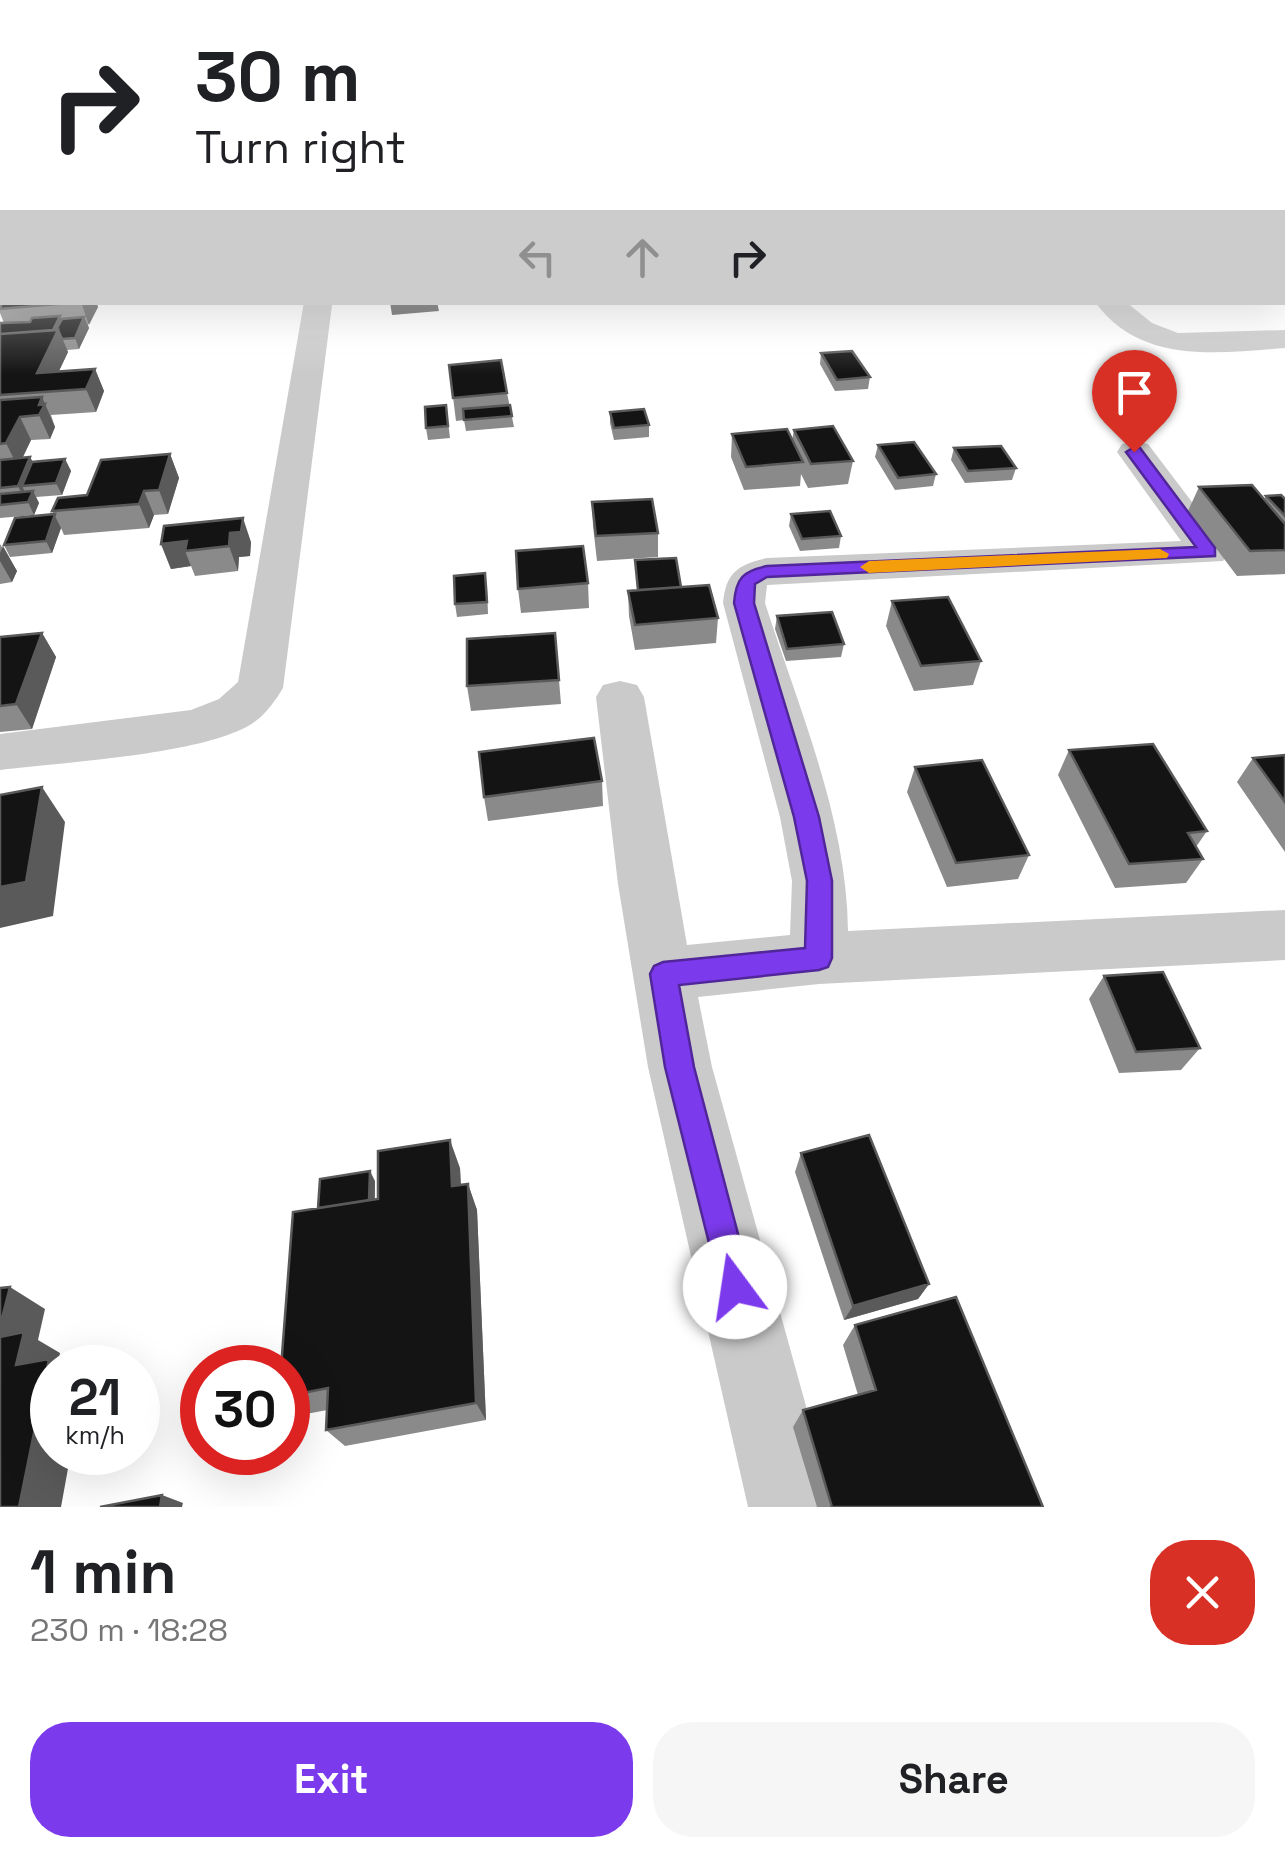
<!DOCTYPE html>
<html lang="en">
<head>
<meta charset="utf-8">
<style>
	:root { --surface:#fff; --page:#f6f6f6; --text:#202124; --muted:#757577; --accent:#7c3aed }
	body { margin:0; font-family:"Space Grotesk",sans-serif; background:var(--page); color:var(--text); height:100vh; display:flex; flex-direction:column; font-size:38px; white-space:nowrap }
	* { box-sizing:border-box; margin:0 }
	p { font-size:32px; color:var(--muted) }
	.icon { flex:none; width:55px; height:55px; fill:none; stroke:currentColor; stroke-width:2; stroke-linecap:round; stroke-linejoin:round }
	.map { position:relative; height:1507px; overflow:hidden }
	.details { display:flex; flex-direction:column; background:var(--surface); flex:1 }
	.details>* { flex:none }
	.hud { position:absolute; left:0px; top:0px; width:1285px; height:305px; box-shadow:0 10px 40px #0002; background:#fff; color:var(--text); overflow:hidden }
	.speed { position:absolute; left:30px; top:1345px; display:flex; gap:20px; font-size:50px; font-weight:700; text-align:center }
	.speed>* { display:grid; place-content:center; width:130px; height:130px; border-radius:50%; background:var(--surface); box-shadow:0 10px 40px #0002; line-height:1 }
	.speed small { font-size:25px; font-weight:400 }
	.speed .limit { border:15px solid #d22; background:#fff; color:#111 }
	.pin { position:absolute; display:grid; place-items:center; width:85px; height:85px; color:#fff; margin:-102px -42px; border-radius:50% 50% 50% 0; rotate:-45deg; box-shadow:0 0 10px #0007 }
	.pin .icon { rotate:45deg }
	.me { position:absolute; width:110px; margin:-55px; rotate:346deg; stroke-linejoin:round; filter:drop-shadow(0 0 8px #0008) }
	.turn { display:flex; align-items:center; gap:35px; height:210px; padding:0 30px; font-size:45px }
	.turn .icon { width:130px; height:130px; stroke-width:2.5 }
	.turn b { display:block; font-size:70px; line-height:85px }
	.lanes { display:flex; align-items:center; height:95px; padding:0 30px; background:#0003; justify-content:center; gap:50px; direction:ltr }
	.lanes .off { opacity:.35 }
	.round { display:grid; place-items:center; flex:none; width:105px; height:105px; border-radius:40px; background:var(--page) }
	.summary { display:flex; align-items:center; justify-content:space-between; height:170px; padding:0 30px }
	h1 { font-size:60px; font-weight:600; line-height:75px }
	.action { display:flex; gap:20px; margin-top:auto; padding:20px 30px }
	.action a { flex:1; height:115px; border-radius:40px; background:var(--accent); color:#fff; font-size:40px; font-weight:600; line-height:115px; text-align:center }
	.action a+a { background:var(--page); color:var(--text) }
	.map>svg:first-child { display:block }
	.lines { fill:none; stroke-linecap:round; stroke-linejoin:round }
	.lane { fill:#cacaca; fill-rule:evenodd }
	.street { fill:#cacaca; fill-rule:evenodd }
	.wall { fill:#8a8a8a }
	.shaded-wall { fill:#5a5a5a }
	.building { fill:#141414; stroke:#5a5a5a; stroke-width:2.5 }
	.route { fill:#7c3aed; stroke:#51269a; stroke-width:2.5 }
	.slow { fill:#f59e0b }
</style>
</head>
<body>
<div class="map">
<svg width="1285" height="1507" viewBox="0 0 1285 1507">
	<rect width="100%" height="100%" fill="#fff"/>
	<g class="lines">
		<!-- lane -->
		<path class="lane" d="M0,168H2V174H0Z
			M0,295L2,302H7L0,306Z"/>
		<!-- street -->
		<path class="street" d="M1282,240L1285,241V258L1282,257Z
			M304,302L332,305L283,688C276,700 265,715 253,723C204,755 62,762 0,770V734L191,710L219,699L238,682Z
			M1095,302H1126L1152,323L1178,333L1285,330V348C1217,353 1141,365 1095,302Z
			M1135,441L1148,444L1223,543L1229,552L1223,561L767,585L765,603C799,709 847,819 848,931L1285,910V960L819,984L698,997L712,1067L834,1507H748L648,1067L618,884L596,697L603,685L620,681L637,685L644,697L687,945L790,935L792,881L780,817L723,603C726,572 738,565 767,558L1181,541L1117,452L1122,444Z"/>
	</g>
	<!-- wall -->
	<path class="wall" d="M96,302L98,307L88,325L89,328L79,349L67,350L68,352L59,371L95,369L104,391L96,412L51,415L55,427L50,439L31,440L23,457H30L33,462L65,459L71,471L62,495L36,497L39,503L34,515L0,518V323H4L0,313V306Z
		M821,353L870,377L868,389L835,391L820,364Z
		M449,365L507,393L514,427L466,431L464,420L456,421Z
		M446,405L450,438L428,440L426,428Z
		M610,412L649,425V437L614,440L610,423Z
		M794,430L853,461L848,484L808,488L801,474L800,486L744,490L731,457L732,434L792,440Z
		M878,445L936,474L933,486L895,490L875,457Z
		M954,448L1016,468L1012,480L965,483L951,460Z
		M170,454L179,478L168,514L154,515L149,528L64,535L61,528L52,553L10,557L4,545L54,514L52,511Z
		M1199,487L1264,499L1266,496L1285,499V574L1237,576L1188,511Z
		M592,502L658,533V557L597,561L593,526Z
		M791,514L841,536L839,548L800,551L789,526Z
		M251,542L250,556L239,557L238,571L195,576L191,566L171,569L161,544Z
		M0,544L17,571L12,582L0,584Z
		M635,560L681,587L718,618L716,643L635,650L629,616L628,591L637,590Z
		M588,583L589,608L521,613L518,589Z
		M487,585L488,614L457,617L455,604Z
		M892,601L981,661L973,685L914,691L886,626Z
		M777,616L844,644L841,657L786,661L775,629Z
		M42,633L56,657L32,729L0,732V637Z
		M555,633L561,704L471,711L467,686Z
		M1069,750L1207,831L1196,847L1203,859L1186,883L1115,888L1058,775Z
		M1285,755V852L1237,782L1253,758Z
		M915,767L1029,855L1018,879L947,887L907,792Z
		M602,781L603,806L488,821L484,797Z
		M1104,976L1200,1048L1181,1070L1119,1073L1089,999Z
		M801,1153L929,1284L918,1299L844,1320L795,1172Z
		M460,1168L461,1185L468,1184L477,1210L486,1420L345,1446L326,1430L327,1410L301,1415L288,1404V1368L318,1208L375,1181V1200Z
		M855,1325L1043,1507H817L793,1427L803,1410L858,1395L843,1345Z"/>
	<!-- shaded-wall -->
	<path class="shaded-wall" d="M1,239L2,242V279L0,273Z
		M81,302H96L98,307L89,325Z
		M390,302H437L439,311L392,315Z
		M60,316L65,327L61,335L68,352L49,392L37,373L50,335Z
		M84,317L89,328L79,349L75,338Z
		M95,369L104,391L96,412L86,389Z
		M42,397L55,427L50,439L39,415V405Z
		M20,417L31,440L18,467L6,443Z
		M170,454L179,478L168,514L159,490Z
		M30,457L36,469L22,486L26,494L24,498L18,486Z
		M65,459L71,471L62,495L56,483Z
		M33,491L39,503L34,515L28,502Z
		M144,491L154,515L149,528L139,504Z
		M55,516L61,528L52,553L46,541Z
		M243,518L251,542L250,556L239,557L238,571L229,546L230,533Z
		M187,541L185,551L191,566L171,569L161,544Z
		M3,546L17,571L12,582L0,561V553Z
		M42,633L56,657L32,729L16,704Z
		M42,787L65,822L53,916L0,928V887Z
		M450,1140L460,1168L462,1213L452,1186Z
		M370,1171L375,1181L374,1221L368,1212Z
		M468,1184L477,1210L486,1420L476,1403Z
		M929,1284L918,1299L844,1320L853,1306Z
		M10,1287L45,1309L38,1340L60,1353L58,1364L64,1368H52V1452H71L61,1507H19L16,1365L0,1339V1326Z
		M162,1495L183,1503L182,1507H160Z"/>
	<!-- building -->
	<path class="building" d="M2,302H81L0,309Z
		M60,316L53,330L0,334V323L30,322L32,318Z
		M84,317L75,338L62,339L58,330H56L62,319Z
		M58,330L37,373L95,369L86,389L0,395V334Z
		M852,351L870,377L837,380L821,353Z
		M501,360L507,393L453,398L449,365Z
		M42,397L39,405L45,404L39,415L20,417L6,443L0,444V400Z
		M446,405L448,426L426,428L425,407Z
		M510,405L512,416L464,420L463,409Z
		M644,409L649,425L614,428L610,412Z
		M833,426L853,461L811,464L794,430Z
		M787,429L803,462L746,467L732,434Z
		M914,442L936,474L898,478L878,445Z
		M1001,446L1016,468L968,471L954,448Z
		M170,454L159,490L144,491L139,504L52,511L58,498L87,495L101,460Z
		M30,457L18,486L0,488V460Z
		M65,459L56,483L22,486L32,462Z
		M1252,485L1285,524V550L1250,551L1199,487Z
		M33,491L28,502L0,505V494Z
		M1281,495L1285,499V516L1266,496Z
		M652,499L658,533L596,536L592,502Z
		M830,511L841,536L802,539L791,514Z
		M55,514L46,541L4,545L15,518Z
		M243,518L241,532L230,533L229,546L185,551L187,541L161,544L164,526Z
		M583,546L588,583L518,589L516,551Z
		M676,558L681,587L638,590L635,560Z
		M485,573L487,602L455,604L454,576Z
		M709,585L718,618L635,625L628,591Z
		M948,597L981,661L921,666L892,601Z
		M832,612L844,644L787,649L777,616Z
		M42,633L16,704L0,706V637Z
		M555,633L559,680L467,686V639Z
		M594,738L602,781L484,797L479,752Z
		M1153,744L1207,831L1188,833L1203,859L1129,864L1069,750Z
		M1285,755V802L1253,758Z
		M982,760L1029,855L956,863L915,767Z
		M42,787L26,882L0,887V795Z
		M1163,972L1200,1048L1136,1052L1104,976Z
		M869,1135L929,1284L853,1306L801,1153Z
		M450,1140L452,1186L468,1184L476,1403L326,1430L328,1388L288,1396V1368H281L293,1212L378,1199V1151Z
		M370,1171L369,1200L318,1208L320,1179Z
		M10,1287L0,1326V1288Z
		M956,1297L1043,1507H832L803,1410L876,1390L855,1325Z
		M24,1332L16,1365L49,1359L19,1507H0V1337Z
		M162,1495L160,1507H100Z"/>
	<!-- sky -->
	<linearGradient id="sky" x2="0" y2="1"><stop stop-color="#a7c3dc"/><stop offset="0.44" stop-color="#fff"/><stop offset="1" stop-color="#fff" stop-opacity="0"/></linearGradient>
	<rect width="1285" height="374" fill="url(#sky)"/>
	<!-- route -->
	<path class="route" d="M1134,447L1140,448L1215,548V556L767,577L755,584L754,603L819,817L832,881V958L828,967L819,970L679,985L694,1067L752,1287L747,1299L735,1304L723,1299L665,1067L650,974L654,966L663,962L805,948L807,881L794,817L734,603C736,578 743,571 767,566L1196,547L1126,452Z"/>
	<!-- slow -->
	<path class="slow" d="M1160,549L1169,554L1167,558L869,573L860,567L869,561Z"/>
</svg>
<div class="speed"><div>21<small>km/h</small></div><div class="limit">30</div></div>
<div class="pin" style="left:1134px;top:452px;background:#d93025"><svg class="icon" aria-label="arrive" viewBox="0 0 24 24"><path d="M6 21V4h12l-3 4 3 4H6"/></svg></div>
<svg class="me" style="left:735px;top:1287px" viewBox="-20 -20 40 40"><circle r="19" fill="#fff"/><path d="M0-13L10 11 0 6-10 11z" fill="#7c3aed"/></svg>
<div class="hud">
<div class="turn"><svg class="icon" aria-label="right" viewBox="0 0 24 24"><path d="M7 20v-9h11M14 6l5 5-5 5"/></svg><div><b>30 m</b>Turn right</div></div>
<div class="lanes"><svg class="icon off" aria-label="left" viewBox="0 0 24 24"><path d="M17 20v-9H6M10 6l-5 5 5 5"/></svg><svg class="icon off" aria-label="ahead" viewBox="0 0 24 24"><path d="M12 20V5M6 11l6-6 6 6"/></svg><svg class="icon" aria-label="right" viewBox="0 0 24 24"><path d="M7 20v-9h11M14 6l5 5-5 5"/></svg></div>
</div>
</div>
<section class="details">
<div class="summary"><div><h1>1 min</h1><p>230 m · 18:28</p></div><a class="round" style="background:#d93025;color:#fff"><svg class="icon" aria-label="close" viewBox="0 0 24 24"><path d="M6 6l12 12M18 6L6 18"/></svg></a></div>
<div class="action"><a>Exit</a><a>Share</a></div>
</section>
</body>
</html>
